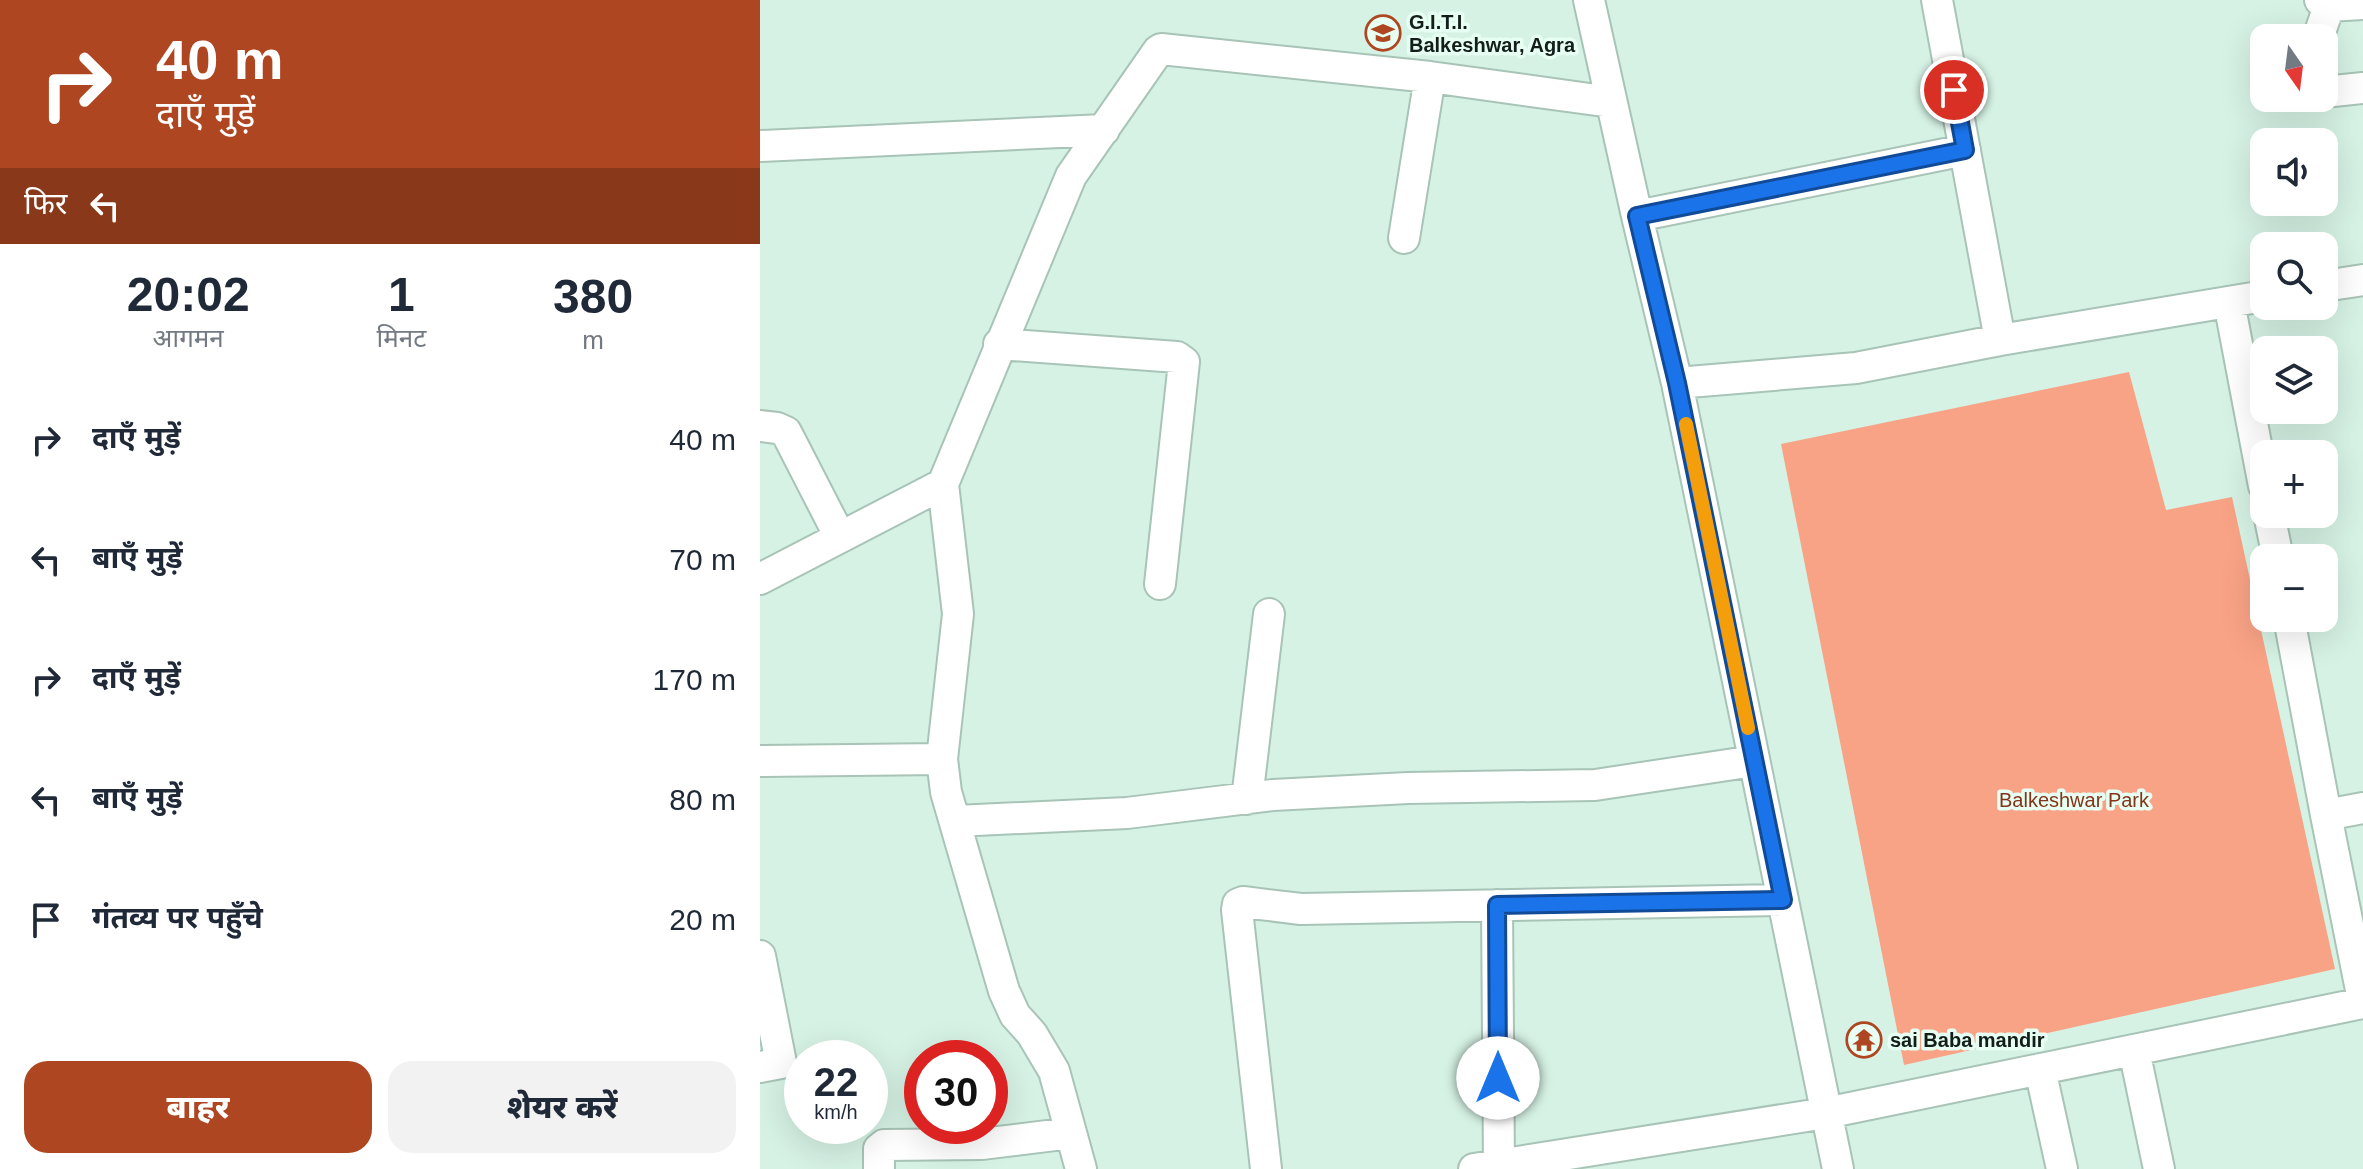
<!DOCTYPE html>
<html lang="hi">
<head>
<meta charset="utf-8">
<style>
	:root { --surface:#fff; --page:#f2f2f3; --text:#1f2937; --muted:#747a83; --accent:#ad4621 }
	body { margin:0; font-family:Helvetica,"Noto Sans Devanagari",sans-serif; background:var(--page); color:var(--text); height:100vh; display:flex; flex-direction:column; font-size:30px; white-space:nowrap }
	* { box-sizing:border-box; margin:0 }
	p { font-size:26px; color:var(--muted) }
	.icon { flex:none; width:44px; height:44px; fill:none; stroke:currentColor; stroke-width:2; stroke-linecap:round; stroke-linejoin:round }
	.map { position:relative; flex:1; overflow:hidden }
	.drawer { display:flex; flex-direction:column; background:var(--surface); width:760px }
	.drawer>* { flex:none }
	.hud { background:#ad4621; color:#fff; overflow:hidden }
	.needle { width:52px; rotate:166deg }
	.controls { position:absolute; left:1490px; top:24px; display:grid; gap:16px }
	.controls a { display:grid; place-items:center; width:88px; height:88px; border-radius:16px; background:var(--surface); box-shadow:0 8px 32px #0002; font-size:40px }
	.speed { position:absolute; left:24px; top:1040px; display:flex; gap:16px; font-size:40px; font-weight:700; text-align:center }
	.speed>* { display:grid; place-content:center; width:104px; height:104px; border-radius:50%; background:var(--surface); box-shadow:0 8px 32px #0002; line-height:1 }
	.speed small { font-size:20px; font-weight:400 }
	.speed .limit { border:12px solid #d22; background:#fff; color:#111 }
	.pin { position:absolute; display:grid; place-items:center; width:68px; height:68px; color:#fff; margin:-34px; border:4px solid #fff; border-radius:50%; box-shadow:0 2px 8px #0007 }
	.me { position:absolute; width:88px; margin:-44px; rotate:0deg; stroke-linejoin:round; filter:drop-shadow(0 0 6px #0008) }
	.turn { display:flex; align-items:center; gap:28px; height:168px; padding:0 24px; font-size:36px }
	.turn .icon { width:104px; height:104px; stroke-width:2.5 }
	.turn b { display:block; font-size:56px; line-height:68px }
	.then { display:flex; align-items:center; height:76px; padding:0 24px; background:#0003; gap:16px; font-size:30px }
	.eta { display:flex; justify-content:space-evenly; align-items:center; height:136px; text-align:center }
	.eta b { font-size:48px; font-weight:800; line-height:56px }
	.primary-button { display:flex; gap:16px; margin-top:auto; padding:16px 24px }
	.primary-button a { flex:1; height:92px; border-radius:24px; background:var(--accent); color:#fff; font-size:32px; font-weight:800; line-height:92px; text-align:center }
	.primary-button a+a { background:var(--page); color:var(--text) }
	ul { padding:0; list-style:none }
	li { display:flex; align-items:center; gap:24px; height:120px; padding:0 24px }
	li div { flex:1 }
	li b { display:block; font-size:30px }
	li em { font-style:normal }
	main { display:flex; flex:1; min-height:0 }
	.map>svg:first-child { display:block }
	.green { fill:#f9a386 }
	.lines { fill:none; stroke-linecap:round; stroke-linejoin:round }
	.minor-casing { stroke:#a8c4b7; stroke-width:34 }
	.minor { stroke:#fff; stroke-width:30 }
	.route-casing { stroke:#114b97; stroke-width:20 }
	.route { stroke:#1a73e8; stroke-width:14 }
	.slow { stroke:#f59e0b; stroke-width:14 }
	.labels { text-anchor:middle; stroke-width:7; stroke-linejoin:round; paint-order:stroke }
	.poi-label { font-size:20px; font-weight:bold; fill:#131d19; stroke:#e7fef3; text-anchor:start }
	.park-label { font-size:20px; fill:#843418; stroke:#e7fef3 }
</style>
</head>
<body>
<main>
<section class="drawer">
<div class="hud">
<div class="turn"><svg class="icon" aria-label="right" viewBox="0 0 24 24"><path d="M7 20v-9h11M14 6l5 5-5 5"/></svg><div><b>40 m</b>दाएँ मुड़ें</div></div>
<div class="then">फिर<svg class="icon" aria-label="left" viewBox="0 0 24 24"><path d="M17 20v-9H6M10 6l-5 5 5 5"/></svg></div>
</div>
<div class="eta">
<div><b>20:02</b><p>आगमन</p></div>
<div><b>1</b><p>मिनट</p></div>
<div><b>380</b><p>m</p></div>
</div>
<ul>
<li><svg class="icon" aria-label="right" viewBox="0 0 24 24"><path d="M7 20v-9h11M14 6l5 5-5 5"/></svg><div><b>दाएँ मुड़ें</b></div><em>40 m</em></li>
<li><svg class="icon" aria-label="left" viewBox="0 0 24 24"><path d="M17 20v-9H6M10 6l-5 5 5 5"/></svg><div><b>बाएँ मुड़ें</b></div><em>70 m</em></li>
<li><svg class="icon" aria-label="right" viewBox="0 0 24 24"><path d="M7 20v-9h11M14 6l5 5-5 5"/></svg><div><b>दाएँ मुड़ें</b></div><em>170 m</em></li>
<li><svg class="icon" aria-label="left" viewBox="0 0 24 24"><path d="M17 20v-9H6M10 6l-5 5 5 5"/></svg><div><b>बाएँ मुड़ें</b></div><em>80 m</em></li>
<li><svg class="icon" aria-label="arrive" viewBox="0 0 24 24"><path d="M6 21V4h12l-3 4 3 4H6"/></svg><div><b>गंतव्य पर पहुँचे</b></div><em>20 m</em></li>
</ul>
<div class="primary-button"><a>बाहर</a><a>शेयर करें</a></div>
</section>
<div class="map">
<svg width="1603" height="1169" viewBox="0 0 1603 1169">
	<rect width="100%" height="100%" fill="#d6f2e5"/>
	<!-- green -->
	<path class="green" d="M1369,372L1406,510L1472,497L1575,969L1144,1065L1021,444Z"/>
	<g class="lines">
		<defs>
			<path id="minor" d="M829,0L877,216L917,383L1078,1169
				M1177,0L1240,340
				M1560,0L1569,6L1603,4
				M1558,38L1569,6
				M1564,92L1603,88
				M0,146L344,130
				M877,216L1205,150
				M644,238L670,77
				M1564,286L1603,280
				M1469,302L1504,486
				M239,344L417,357L424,362L400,584
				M917,383L1096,368L1240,340L1504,296
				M0,426L17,428L26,432L80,537
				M1509,514L1518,558
				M0,579L183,484L311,176L398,51L401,49L670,77L851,102
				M1529,618L1566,815
				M182,759L186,792L244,991L255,1015L272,1034L294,1071L321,1169
				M0,761L182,759L198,614L183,484
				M487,799L509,614
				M1603,808L1566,815L1603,1000
				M196,821L367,813L513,795L648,788L835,785L994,761
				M737,905L739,1169
				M0,956L21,1063L0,1067
				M1374,1050L1399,1169
				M1280,1069L1302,1169
				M119,1169V1149L124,1145L222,1144L311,1133
				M506,1169L477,910L478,904L483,902L541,909L1023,900
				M714,1169L1066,1113L1603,1003"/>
		</defs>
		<!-- minor casing -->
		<use href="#minor" class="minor-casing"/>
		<!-- minor -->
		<use href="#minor" class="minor"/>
	</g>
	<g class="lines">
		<defs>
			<path id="route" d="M738,1078L737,905L1023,900L917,383L877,216L1205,150L1194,90"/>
		</defs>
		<!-- route casing -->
		<use href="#route" class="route-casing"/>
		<!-- route -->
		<use href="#route" class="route"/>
		<!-- slow -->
		<path class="slow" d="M926,424L988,728"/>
	</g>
	<!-- icons -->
	<defs>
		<symbol id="university-ring" viewBox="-11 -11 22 22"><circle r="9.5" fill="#e7fef3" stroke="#ad4621" stroke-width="1.5"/><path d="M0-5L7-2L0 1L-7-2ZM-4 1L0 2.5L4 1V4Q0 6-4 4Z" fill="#ad4621"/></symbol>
		<symbol id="temple-ring" viewBox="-11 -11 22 22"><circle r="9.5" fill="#e7fef3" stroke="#ad4621" stroke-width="1.5"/><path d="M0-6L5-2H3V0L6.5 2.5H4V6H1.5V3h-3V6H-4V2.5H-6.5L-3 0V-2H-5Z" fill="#ad4621"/></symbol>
	</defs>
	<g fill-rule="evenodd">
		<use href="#university-ring" x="603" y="13" width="40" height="40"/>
		<use href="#temple-ring" x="1084" y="1020" width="40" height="40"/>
	</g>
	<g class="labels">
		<!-- poi labels -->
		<g class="poi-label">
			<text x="649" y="29">G.I.T.I.<tspan x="649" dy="23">Balkeshwar, Agra</tspan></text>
			<text x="1130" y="1047">sai Baba mandir</text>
		</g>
		<!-- park labels -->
		<g class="park-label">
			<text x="1314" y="807">Balkeshwar Park</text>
		</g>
	</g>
</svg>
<div class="controls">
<a><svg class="needle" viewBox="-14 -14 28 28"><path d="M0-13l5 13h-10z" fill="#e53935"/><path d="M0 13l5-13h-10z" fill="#747a83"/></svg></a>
<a><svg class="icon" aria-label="sound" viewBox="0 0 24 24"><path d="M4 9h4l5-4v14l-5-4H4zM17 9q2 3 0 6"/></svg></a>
<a><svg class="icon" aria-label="search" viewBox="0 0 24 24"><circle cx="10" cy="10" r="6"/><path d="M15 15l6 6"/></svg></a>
<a><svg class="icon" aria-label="layers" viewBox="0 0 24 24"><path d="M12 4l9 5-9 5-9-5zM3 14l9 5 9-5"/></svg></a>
<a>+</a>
<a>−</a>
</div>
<div class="speed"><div>22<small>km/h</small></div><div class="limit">30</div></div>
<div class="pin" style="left:1194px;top:90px;background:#d93025"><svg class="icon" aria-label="arrive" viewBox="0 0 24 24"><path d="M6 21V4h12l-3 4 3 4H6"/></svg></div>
<svg class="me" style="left:738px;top:1078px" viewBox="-20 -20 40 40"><circle r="19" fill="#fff"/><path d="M0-13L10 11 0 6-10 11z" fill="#1a73e8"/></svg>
</div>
</main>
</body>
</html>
